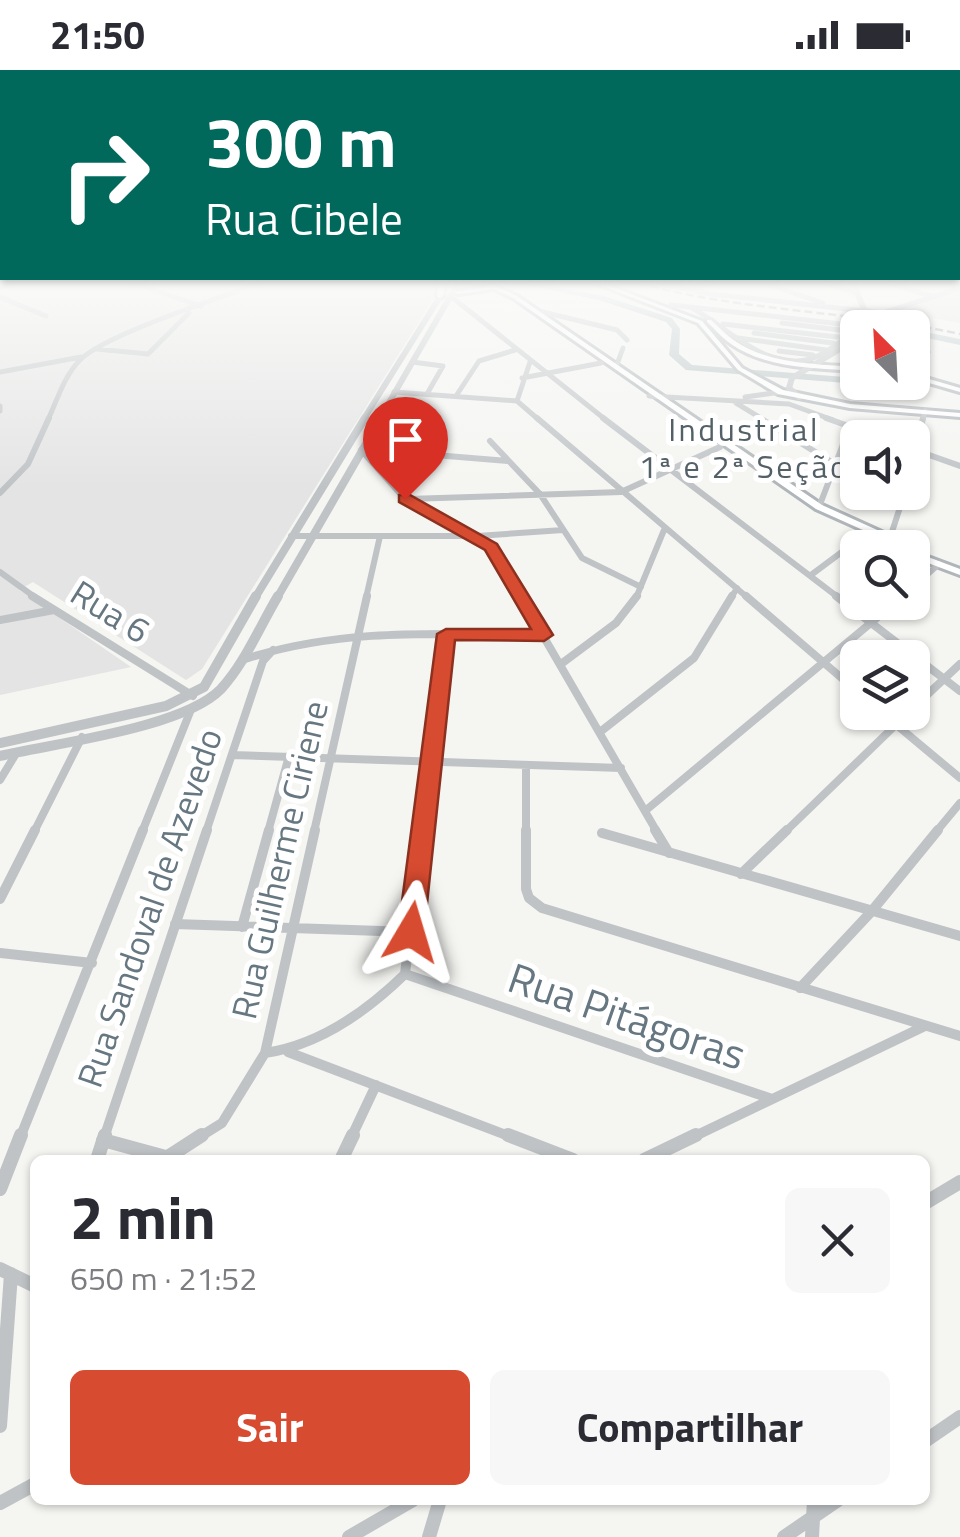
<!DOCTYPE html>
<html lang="pt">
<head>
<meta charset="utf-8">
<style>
	:root { --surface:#fff; --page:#f7f7f7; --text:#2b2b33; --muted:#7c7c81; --accent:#d74b30 }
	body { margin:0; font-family:"Titillium Web",sans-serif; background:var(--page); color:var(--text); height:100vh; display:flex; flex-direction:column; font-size:38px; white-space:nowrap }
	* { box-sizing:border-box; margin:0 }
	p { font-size:32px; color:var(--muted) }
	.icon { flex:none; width:55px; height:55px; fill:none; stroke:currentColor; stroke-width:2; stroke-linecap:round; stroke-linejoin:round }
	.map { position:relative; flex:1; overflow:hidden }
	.sheet { position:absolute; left:30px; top:1085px; width:900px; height:350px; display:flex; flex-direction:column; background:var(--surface); border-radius:15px; box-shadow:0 2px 8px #0004 }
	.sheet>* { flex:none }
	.guide { position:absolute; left:0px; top:0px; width:960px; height:210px; box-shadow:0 2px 8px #0004; background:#00695c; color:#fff; overflow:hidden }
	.needle { width:65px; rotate:336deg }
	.fabs { position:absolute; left:840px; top:240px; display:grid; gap:20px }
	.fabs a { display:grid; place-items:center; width:90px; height:90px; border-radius:15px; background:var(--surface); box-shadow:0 2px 8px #0004; font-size:50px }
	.pin { position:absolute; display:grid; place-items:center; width:85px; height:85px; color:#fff; margin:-102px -42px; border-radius:50% 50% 50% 0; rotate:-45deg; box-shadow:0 0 10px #0007 }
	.pin .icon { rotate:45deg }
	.me { position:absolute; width:110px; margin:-55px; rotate:7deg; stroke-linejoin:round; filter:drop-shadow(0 0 8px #0008) }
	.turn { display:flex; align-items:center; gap:35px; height:210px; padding:0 40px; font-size:45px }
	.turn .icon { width:130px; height:130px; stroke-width:2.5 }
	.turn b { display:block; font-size:70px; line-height:85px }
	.round { display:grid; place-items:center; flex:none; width:105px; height:105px; border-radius:15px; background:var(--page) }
	.headline { display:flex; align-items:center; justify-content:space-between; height:170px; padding:0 40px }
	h1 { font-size:60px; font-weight:700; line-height:75px }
	.primary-button { display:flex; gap:20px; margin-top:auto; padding:20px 40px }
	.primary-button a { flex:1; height:115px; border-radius:15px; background:var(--accent); color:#fff; font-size:40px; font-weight:700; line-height:115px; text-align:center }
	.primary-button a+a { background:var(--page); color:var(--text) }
	.status { display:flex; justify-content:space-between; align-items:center; height:70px; padding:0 50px; background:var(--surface); direction:ltr }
	.status svg { height:28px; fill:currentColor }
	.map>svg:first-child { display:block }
	.built { fill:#e3e4e3 }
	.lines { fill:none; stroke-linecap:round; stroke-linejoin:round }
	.river { fill:#b6c2c5; fill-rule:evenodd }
	.secondary-casing { stroke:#afb5b9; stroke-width:6 }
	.minor-far4 { stroke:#bfc3c6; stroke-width:5 }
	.minor-far3 { stroke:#bfc3c6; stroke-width:6 }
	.minor-far2 { stroke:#bfc3c6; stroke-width:8 }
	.minor-far1 { stroke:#bfc3c6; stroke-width:10 }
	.minor { stroke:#bfc3c6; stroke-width:14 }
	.tertiary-far2 { stroke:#bfc3c6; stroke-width:6 }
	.tertiary-far1 { stroke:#bfc3c6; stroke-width:8 }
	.tertiary { stroke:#bfc3c6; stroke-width:10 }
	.secondary { fill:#fff; fill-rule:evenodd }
	.rail { stroke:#9ea5aa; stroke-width:2.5; stroke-dasharray:8 4; stroke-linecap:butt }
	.tertiary-bridge { stroke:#bfc3c6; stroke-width:6 }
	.route { fill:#d74b30; stroke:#8c311f; stroke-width:2.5 }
	.labels { text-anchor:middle; stroke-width:10; stroke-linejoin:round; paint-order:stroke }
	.far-neighbourhood-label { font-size:32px; letter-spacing:2.5px; fill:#546067; stroke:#fff }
	.street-label { font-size:35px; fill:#667781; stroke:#fff }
	.near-street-label { font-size:42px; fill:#667781; stroke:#fff }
</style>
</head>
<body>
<div class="status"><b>21:50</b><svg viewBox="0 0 49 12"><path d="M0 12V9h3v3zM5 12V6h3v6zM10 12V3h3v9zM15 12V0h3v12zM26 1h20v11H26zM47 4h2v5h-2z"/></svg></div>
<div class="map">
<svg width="960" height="1467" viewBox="0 0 960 1467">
	<rect width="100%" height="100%" fill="#f5f5f2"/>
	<!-- built -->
	<path class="built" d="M15,213L442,215L202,599L186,610L33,512L19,520L131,597L0,625V217Z
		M960,219V253L893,241Z"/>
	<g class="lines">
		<!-- river -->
		<path class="river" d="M517,213H532L604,226L672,248L680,259L679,284L692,295L858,308V312H862L858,314L686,300L669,285L672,259L666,252L599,230Z
			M925,262L960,269V275L927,268L931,283L912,287V281L923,279L917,269Z"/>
		<defs>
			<path id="secondary" d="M0,213H10L0,217Z
				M439,213H445L443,226L440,228L437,226Z
				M482,213H489L517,226L822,435L917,478L912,481V478H903L816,439L513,228L494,219L458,224L455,222L488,217Z
				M595,213H602L702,251L742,298L783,320L850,334L960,343V347L850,338L778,324L738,300L698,253Z
				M707,250H711C719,257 726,265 735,271C770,295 817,294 858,297V301C816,298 767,299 731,274C722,268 715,259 707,252Z
				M912,304L960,318V322L912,308Z
				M912,481L960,499V505L912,487Z"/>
		</defs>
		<!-- secondary casing -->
		<use href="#secondary" class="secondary-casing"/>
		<!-- minor-far4 -->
		<path class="minor-far4" d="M133,213L201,236
			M657,213L711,224L883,243L960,218
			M764,213L823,233
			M826,213L858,223
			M890,213L931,226
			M689,219L713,213
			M0,227L46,246
			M453,228L606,350
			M671,235L690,237
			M690,237L850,255L849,266C836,274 822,287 806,290C763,299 725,255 690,237Z
			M535,240L617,260L627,270
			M782,253L849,261
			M723,254L846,268
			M754,263L833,273
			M738,268L826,280
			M97,279L148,284L189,243
			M779,281L813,285
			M412,292L443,296L427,324
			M616,297L623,278
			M0,302L81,287
			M522,308L601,293
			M394,322L517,331
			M456,326L479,291L515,280
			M649,326L789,334L833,350
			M745,327L781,322
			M517,331L539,350
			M517,331L530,292
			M736,333L764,350
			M0,336V341
			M48,350C57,330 65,304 81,289C107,264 220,228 259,213
			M923,350L925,341"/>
		<!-- minor-far3 -->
		<path class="minor-far3" d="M537,348L748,528
			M603,348L839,528
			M760,348L835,394
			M826,348L882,368
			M490,371L540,424L582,488L641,517
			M362,379L508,391
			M361,380L405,429L491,477L521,528
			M915,380L960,396
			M912,397L923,348
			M0,423L28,394L49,348
			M408,429L621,422L720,377
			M819,437L850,356
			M291,466H477L563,460
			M888,474L905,422
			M0,502L36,528
			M811,505L870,461
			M912,518L939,494
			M366,528L380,466
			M636,528L664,460
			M731,528L737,518"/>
		<!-- minor-far2 -->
		<path class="minor-far2" d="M32,526L193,626
			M520,526L657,762
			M746,526L858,622
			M836,526L960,621
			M0,550L54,540
			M242,590C341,557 441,564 544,565
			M561,594L616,553L637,526
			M912,639L960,594
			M881,642L960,708
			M600,662L694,588L732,526
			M232,685L621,698
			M526,695V762
			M0,710L17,682
			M645,741L896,532
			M34,762L82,667
			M142,762L190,642
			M206,762L263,591L273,580
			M268,762L289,686
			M314,762L367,526
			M422,762L446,565
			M785,762L909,642
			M936,762L960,733"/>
		<!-- minor-far1 -->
		<path class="minor-far1" d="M526,760V819L529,828L542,838L960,966
			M655,760L669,783
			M602,763L960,866
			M741,804L787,760
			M0,829L35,760
			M175,854L411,862
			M242,857L269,760
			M0,883L92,893
			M405,904L772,1029
			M800,918L871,842L938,760
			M288,982L514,1068
			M265,983C320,975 366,942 405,904L422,760
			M20,1068L143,760
			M104,1068L207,760
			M198,1068L222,1053L265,983L315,760
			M351,1068L376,1015
			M691,1068L925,956"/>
		<!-- minor -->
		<path class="minor" d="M508,1065L573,1090
			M103,1070L173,1089
			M168,1087L202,1065
			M97,1090L105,1065
			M341,1090L353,1065
			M644,1090L696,1065
			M0,1119L21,1065
			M925,1133L960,1112
			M0,1199L35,1216
			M0,1356L11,1204
			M925,1371L960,1347
			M0,1433L35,1414
			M349,1467L413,1430
			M429,1467L440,1430
			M784,1467L838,1430
			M812,1467L814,1430"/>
		<!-- tertiary-far2 -->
		<path class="tertiary-far2" d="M853,213L866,244
			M799,327L789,318L792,308L858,268
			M363,350L446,217
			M379,350L458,213"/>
		<!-- tertiary-far1 -->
		<path class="tertiary-far1" d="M255,528L365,348
			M277,528L381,348"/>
		<!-- tertiary -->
		<path class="tertiary" d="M0,673L166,636L204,617L256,526
			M0,686C56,673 183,658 221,619C245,593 260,556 278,526"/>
		<!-- secondary -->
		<use href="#secondary" class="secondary"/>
		<!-- rail -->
		<path class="rail" d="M639,213C744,242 854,241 960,264"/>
		<!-- tertiary-bridge -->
		<path class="tertiary-bridge" d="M866,244L868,250"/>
	</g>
	<!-- sky -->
	<linearGradient id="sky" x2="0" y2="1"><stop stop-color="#94bada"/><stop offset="0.51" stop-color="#fafaf9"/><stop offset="1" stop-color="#fafaf9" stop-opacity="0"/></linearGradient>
	<rect width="960" height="418" fill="url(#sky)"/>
	<!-- route -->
	<path class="route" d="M399,425H410L497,474L553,565L544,571L455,570L424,862L420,870L411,873L402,870L398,862L437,564L446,559H531L485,480L399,432Z"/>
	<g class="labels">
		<!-- far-neighbourhood labels -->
		<g class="far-neighbourhood-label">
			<text x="744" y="371">Industrial<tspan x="744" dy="37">1ª e 2ª Seção</tspan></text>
		</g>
		<!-- street labels -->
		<g class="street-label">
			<text transform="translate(110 542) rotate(32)" y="12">Rua 6</text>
			<text transform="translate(280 790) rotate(-77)" y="12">Rua Guilherme Ciriene</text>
			<text transform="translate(150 838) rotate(-71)" y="12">Rua Sandoval de Azevedo</text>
		</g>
		<!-- near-street labels -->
		<g class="near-street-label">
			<text transform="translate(627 946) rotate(19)" y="15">Rua Pitágoras</text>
		</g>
	</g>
</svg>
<div class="fabs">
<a><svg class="needle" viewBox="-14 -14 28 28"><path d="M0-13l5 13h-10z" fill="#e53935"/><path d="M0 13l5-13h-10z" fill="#7c7c81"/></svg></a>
<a><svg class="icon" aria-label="sound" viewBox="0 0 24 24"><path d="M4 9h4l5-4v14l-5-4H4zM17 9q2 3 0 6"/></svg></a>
<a><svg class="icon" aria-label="search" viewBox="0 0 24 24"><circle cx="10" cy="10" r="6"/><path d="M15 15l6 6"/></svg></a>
<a><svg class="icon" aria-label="layers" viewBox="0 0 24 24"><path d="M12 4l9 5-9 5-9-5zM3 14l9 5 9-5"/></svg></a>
</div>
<div class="pin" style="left:405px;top:429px;background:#d93025"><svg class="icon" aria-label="arrive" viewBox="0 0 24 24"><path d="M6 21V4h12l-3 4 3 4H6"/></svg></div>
<svg class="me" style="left:411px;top:862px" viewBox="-20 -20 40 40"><path d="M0-17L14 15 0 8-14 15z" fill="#d74b30" stroke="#fff" stroke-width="4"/></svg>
<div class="guide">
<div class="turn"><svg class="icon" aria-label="right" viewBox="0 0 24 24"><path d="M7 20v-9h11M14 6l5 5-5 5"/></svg><div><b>300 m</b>Rua Cibele</div></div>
</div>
<section class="sheet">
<div class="headline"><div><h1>2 min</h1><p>650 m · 21:52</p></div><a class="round"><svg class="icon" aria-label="close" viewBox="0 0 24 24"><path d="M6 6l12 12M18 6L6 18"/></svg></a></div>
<div class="primary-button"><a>Sair</a><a>Compartilhar</a></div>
</section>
</div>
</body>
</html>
